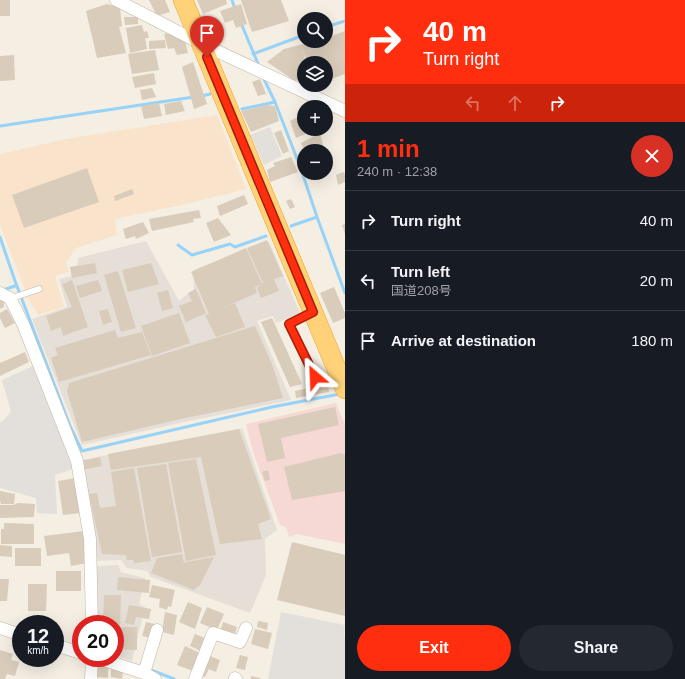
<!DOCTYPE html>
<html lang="en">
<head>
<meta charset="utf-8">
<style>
	:root { --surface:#171b24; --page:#242831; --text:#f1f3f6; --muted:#9ea1a6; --line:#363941; --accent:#ff2e0e }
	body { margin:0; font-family:Helvetica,"Noto Sans JP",sans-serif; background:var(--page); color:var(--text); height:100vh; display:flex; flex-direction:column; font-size:15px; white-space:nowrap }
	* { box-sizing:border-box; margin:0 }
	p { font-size:13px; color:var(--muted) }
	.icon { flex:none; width:22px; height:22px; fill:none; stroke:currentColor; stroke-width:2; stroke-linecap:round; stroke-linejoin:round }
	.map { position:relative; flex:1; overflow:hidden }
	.panel { display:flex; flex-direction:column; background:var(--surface); width:340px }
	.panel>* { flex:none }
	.top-card { background:#ff2e0e; color:#fff; overflow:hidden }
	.tools { position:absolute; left:297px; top:12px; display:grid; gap:8px }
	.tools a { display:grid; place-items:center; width:36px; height:36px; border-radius:50%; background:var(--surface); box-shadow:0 4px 16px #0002; font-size:20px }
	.speed { position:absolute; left:12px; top:615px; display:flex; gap:8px; font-size:20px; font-weight:700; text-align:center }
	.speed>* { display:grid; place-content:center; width:52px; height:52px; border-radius:50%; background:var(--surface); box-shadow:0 4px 16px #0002; line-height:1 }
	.speed small { font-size:10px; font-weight:400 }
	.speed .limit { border:6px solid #d22; background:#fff; color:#111 }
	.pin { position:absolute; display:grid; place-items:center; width:34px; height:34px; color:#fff; margin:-41px -17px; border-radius:50% 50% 50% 0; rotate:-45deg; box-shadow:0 0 4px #0007 }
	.pin .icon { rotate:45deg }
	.me { position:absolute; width:44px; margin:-22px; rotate:334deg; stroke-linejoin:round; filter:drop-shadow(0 0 3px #0008) }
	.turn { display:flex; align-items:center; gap:14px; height:84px; padding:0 12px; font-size:18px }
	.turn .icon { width:52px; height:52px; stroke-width:2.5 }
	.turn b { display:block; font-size:28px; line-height:34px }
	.lanes { display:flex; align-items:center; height:38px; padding:0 12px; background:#0003; justify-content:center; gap:20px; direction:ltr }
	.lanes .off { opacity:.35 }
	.round { display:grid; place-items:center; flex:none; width:42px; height:42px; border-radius:21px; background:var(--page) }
	.headline { display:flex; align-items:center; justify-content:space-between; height:68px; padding:0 12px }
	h1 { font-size:24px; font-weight:700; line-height:30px; color:var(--accent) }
	.cta { display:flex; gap:8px; margin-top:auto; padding:8px 12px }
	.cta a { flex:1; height:46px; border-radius:24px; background:var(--accent); color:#fff; font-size:16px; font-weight:700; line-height:46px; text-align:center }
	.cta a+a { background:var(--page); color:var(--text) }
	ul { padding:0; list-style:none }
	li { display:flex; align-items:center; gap:12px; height:60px; padding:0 12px; border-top:1px solid var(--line) }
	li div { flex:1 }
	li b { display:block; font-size:15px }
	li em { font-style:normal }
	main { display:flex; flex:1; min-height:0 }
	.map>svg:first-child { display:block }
	.commercial { fill:#f9e4cb }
	.industrial { fill:#e5dfd8 }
	.medical { fill:#f6d8d4 }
	.parking { fill:#e3e0dc }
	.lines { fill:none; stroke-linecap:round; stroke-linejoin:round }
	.stream { stroke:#97d3f8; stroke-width:3 }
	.building { fill:#d9ccba }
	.service-casing { stroke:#c0b6a4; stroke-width:7 }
	.minor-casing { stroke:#c0b6a4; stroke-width:13 }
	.trunk-casing { stroke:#ef9f21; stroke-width:20 }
	.service { stroke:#fff; stroke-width:6 }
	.minor { stroke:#fff; stroke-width:12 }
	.trunk { stroke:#ffd279; stroke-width:19 }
	.route-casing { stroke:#a61e09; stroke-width:10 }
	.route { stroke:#ff2e0e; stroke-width:7 }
</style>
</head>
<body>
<main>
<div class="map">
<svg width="345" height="679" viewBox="0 0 345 679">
	<rect width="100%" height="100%" fill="#f4eee3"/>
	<!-- commercial -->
	<path class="commercial" d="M217,115L246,189L182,205L115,219L117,235L76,248L66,262L69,272L55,276L64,307L38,315L29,300L0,225V154L66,139Z"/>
	<!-- industrial -->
	<path class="industrial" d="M146,241L179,301L194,289L193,270L269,242L300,313L276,323L273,316L257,321L291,400L184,422L82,445L32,319L67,307L59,279L77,275L78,258Z
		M242,428L277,530L265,539L266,575L250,613L151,577L147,571L127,568L121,560L95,561L83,460Z
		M118,565L121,572L145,578L139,604L145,607L132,661L115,655V624H97V566Z"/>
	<!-- medical -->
	<path class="medical" d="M336,403L345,424V544L297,534L289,537L286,527L280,525L253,452L246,424Z"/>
	<!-- parking -->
	<path class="parking" d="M270,127L282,156L264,165L250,135Z
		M33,366L73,469L55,475L57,514L37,513L36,498L0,488V422L3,421L11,412L2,380Z
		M281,612L345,625L344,635L345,636V679H268Z"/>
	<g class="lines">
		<!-- stream -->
		<path class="stream" d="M232,0L235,9
			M241,23L259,66
			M326,27L345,21
			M253,54L304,35
			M263,77L275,102
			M202,96L210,94
			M242,109L275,102L301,169L317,217L345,293
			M0,126L194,97
			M291,226L317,217
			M0,237L15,281L70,426L82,451L272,407L340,394
			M178,245L192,255L230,244L235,247L266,236
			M6,289L15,286
			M151,670L174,679"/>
	</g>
	<!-- building -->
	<path class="building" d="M0,0H10V16H0Z
		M149,0H165L170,12L157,16Z
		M197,0H226L227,4L203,14Z
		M241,0H281L289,21L252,32Z
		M107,4L120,8L122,26L119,27L126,53L97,58L86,11Z
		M241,4L247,24L236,28L233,20L225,23L220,11Z
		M124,17H138V24L125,25Z
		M142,25L144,32L147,31L149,38H145L147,49L130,53L126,28Z
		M345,31V74L326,81V63H307L302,48L306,63H304V79L295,81L267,62L284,49L315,41H326V38Z
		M171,33L185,41L188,53L177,55L174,48L168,49L164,34Z
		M165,40L166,48L149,49V41Z
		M155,50L159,70L132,74L128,54Z
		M14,55L15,80L0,81V56Z
		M193,62L207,104L194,109L182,67Z
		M154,73L156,84L135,88L132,77Z
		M260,79L266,94L258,96L252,82Z
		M152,88L156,97L142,100L140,90Z
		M181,101L185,111L166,115L164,104Z
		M159,103L162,116L144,119L141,106Z
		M267,105L275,106L279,121L251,132L241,111Z
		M304,111V129H318L296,138L290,121L298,117L297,113Z
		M326,117L329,125L326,126Z
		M281,130L289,151L283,154L274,133Z
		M320,133L324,149L321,151H305L301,143Z
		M291,157L298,172L270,182L267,170L275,166L273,163Z
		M87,168L99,202L24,228L12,195Z
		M343,172L345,174V182L338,185L336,175Z
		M132,189L134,194L115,201L114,196Z
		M244,195L248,204L220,216L217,206Z
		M291,199L295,207L290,209L286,201Z
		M199,210L201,218L193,219L194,222L152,231L149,219Z
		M218,218L231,235L214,242L206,223Z
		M143,222L149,233L136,239L135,236L126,239L123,229Z
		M345,224V234L342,225Z
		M267,240L283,276L274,279L279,291L261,298L257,288L263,283L247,248Z
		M246,248L262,284L255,287L257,293L217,310L235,303L245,327L216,337L205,315L209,314L191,272Z
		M95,263L97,273L72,278L70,267Z
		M151,263L159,284L128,292L122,270Z
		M118,271L136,328L121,332L104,275Z
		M72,280L88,327L63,336L61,327L51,331L46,316L72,307L62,284Z
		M98,280L102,291L80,298L76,286Z
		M334,287L345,313V318L333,323L320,293Z
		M196,289L206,313L186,322L179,306L192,301L188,293Z
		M168,290L173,308L162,311L157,293Z
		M0,298L4,300V307L0,309Z
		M7,309L15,323L5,328L0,318V313Z
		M108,309L112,322L103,325L99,311Z
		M179,313L190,343L152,356L141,326Z
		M272,318L302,384L290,387L261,322Z
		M255,326L272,364L283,398L181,419L82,442L67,391L69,383Z
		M115,330L118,338L142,332L151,355L59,382L51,358L58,355L55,348Z
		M25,352L29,362L0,376V363Z
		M328,384L329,392L296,398L295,391Z
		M335,407L339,425L281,438L285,458L267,462L258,424Z
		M239,429L271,519L258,524L262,539L220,544L201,457L111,470L108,454Z
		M341,453L345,455V491L292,500L284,467Z
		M100,457L102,466L82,470L80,461Z
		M196,459L216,555L186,561L168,463Z
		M166,464L182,552L152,557L137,468Z
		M134,468L151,561L134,563L133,560H127L126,555L102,554L89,494L97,493L100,508L116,506L111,472Z
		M268,470L270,480L265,481L262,472Z
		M76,478L82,513L63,515L58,481Z
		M0,491L15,494L14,504H1L0,501Z
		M18,503L35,504L34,517L0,518V505H13Z
		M4,523L34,524V544H1V529H4Z
		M84,531L88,563L71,566L69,553L47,556L44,536Z
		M292,542L345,555V616L277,600Z
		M0,545L12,546V557L0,556Z
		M15,548H41V566H15Z
		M182,554L184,562L181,563L214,557L200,585L194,590L151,573L157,558Z
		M56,571H81V591H56Z
		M118,577L150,580L149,593L117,590Z
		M0,579H9L7,601H0Z
		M28,584H47L46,611H28Z
		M152,585L175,590L171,607L168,606L167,610L159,607L160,599L149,597Z
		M104,595H121L120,627H137V650L115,649V624H103Z
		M188,602L202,608L195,629L179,622Z
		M129,605L151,609L149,619L136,617L134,625L125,623Z
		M207,607L224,614L217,630L200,623Z
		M165,612L177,615L174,635L162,632Z
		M258,621L268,623L267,630L257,627Z
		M146,622L155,624L152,638L142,636Z
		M223,622L237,627L234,637L220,632Z
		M255,629L272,633L268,649L251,644Z
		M195,634L205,638L201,651L190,646Z
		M185,646L200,653L193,671L177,665Z
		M0,650L13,654L11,660L19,662L15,676L7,674L5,679H0Z
		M207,655L220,660L216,672L209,669L205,677L199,675Z
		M240,655L248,657L245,670L236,668Z
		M97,666L108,667V678L96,677Z
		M111,669L123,671L122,679L111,677Z
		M251,676L260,678V679H251Z"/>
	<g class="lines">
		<defs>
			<path id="service" d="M15,297L39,289
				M311,312L289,324L315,377L325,380L338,375"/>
			<path id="minor" d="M116,0L202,44L345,111
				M0,293L10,298L23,324L77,461L90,539L92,624
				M0,628L21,635
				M55,645L81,653
				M98,658L144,673L155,679
				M144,673L157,630
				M235,678L236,679
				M91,679L92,658
				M195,679L213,633L240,642L246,628"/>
			<path id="trunk" d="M183,0L345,389"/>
		</defs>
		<!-- service casing -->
		<use href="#service" class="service-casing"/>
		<!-- minor casing -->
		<use href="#minor" class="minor-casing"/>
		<!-- trunk casing -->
		<use href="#trunk" class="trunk-casing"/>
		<!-- service -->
		<use href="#service" class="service"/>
		<!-- minor -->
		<use href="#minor" class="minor"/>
		<!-- trunk -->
		<use href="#trunk" class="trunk"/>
	</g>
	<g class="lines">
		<defs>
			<path id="route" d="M207,57L313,312L289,324L315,377"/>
		</defs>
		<!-- route casing -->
		<use href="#route" class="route-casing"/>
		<!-- route -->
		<use href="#route" class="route"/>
	</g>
</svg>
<div class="tools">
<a><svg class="icon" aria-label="search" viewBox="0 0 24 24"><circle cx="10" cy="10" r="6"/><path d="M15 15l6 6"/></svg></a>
<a><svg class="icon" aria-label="layers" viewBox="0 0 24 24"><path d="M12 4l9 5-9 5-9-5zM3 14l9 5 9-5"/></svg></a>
<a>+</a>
<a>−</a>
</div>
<div class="speed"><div>12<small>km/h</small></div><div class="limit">20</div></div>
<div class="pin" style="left:207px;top:57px;background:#d93025"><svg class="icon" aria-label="arrive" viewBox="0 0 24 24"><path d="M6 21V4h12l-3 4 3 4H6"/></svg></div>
<svg class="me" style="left:315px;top:377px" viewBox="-20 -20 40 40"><path d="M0-17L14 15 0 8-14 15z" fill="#ff2e0e" stroke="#fff" stroke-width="4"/></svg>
</div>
<section class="panel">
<div class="top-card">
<div class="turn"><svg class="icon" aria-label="right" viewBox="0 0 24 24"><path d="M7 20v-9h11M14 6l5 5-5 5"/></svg><div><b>40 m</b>Turn right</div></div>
<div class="lanes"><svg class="icon off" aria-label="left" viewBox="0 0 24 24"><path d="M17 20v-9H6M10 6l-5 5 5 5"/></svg><svg class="icon off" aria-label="ahead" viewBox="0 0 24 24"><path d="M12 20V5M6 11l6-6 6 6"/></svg><svg class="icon" aria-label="right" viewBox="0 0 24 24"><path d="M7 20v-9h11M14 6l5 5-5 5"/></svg></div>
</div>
<div class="headline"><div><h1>1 min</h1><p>240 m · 12:38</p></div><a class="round" style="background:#d93025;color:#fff"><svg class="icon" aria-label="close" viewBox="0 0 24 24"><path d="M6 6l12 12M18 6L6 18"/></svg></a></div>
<ul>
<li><svg class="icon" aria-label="right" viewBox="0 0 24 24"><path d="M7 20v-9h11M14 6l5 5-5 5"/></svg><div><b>Turn right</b></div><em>40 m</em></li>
<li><svg class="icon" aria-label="left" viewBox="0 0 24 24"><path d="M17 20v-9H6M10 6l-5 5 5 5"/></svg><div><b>Turn left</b><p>国道208号</p></div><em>20 m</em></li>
<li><svg class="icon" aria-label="arrive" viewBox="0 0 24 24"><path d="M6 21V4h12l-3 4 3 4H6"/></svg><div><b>Arrive at destination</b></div><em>180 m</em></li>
</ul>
<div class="cta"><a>Exit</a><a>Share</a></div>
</section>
</main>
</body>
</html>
